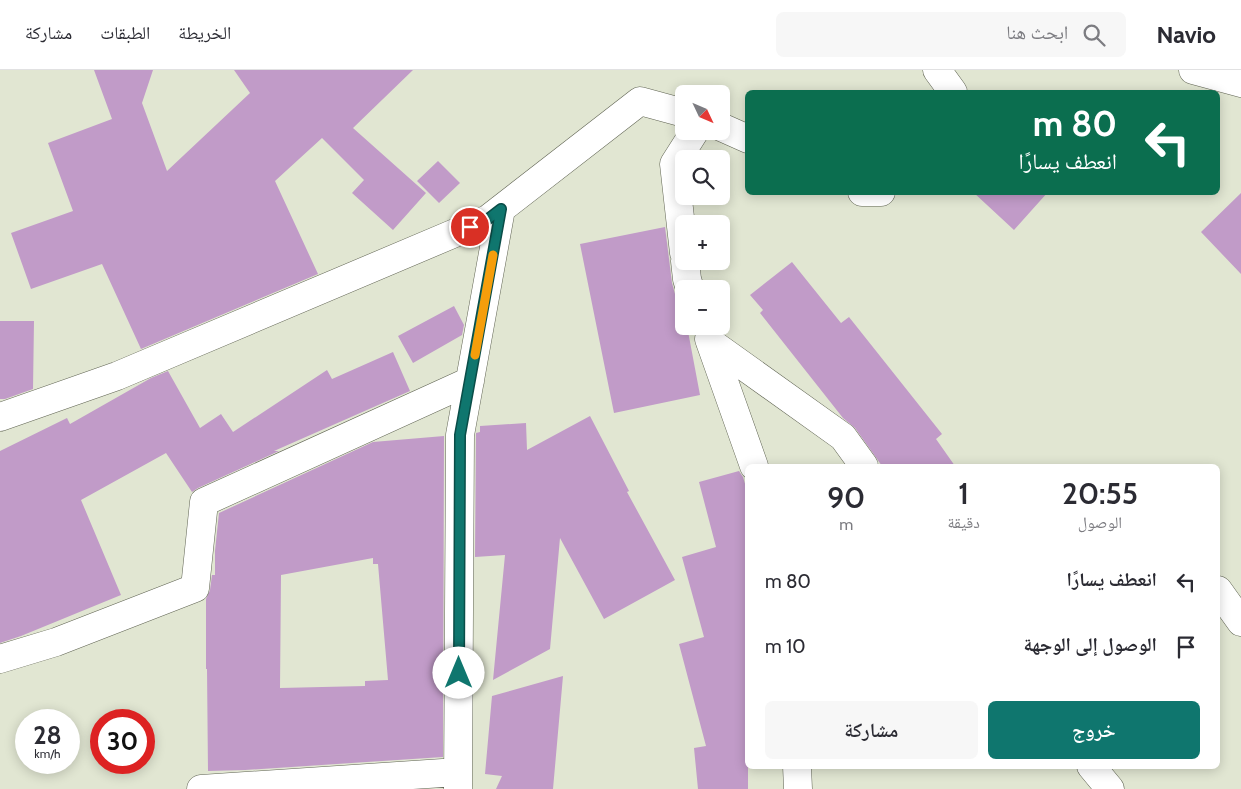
<!DOCTYPE html>
<html lang="ar">
<head>
<meta charset="utf-8">
<style>
	:root { --surface:#fff; --page:#f7f7f7; --text:#2b2b33; --muted:#7c7c81; --line:#e1e1e2; --accent:#0f766e }
	body { margin:0; font-family:Cabin,"Noto Naskh Arabic",sans-serif; background:var(--page); color:var(--text); direction:rtl; height:100vh; display:flex; flex-direction:column; font-size:19px; white-space:nowrap }
	* { box-sizing:border-box; margin:0 }
	p { font-size:16px; color:var(--muted) }
	.icon { flex:none; width:28px; height:28px; fill:none; stroke:currentColor; stroke-width:2; stroke-linecap:round; stroke-linejoin:round }
	.map { position:relative; flex:1; overflow:hidden; direction:ltr }
	.side { position:absolute; left:745px; top:394px; width:475px; height:305px; display:flex; flex-direction:column; background:var(--surface); border-radius:8px; box-shadow:0 2px 12px #0003; direction:rtl }
	.side>* { flex:none }
	.guide { position:absolute; left:745px; top:20px; width:475px; height:105px; border-radius:8px; box-shadow:0 2px 12px #0003; direction:rtl; background:#0b6e4f; color:#fff; overflow:hidden }
	.needle { width:32px; rotate:134deg }
	.controls { position:absolute; left:675px; top:15px; display:grid; gap:10px }
	.controls a { display:grid; place-items:center; width:55px; height:55px; border-radius:8px; background:var(--surface); box-shadow:0 2px 12px #0003; font-size:25px }
	.speed { position:absolute; left:15px; top:639px; display:flex; gap:10px; font-size:25px; font-weight:700; text-align:center }
	.speed>* { display:grid; place-content:center; width:65px; height:65px; border-radius:50%; background:var(--surface); box-shadow:0 2px 12px #0003; line-height:1 }
	.speed small { font-size:12px; font-weight:400 }
	.speed .limit { border:8px solid #d22; background:#fff; color:#111 }
	.pin { position:absolute; display:grid; place-items:center; width:42px; height:42px; color:#fff; margin:-21px; border:2px solid #fff; border-radius:50%; box-shadow:0 1px 5px #0007 }
	.me { position:absolute; width:55px; margin:-28px; rotate:0deg; stroke-linejoin:round; filter:drop-shadow(0 0 4px #0008) }
	.turn { display:flex; align-items:center; gap:18px; height:105px; padding:0 20px; font-size:22px }
	.turn .icon { width:65px; height:65px; stroke-width:2.5 }
	.turn b { display:block; font-size:35px; line-height:42px }
	.eta { display:flex; justify-content:space-evenly; align-items:center; height:85px; text-align:center }
	.eta b { font-size:30px; font-weight:600; line-height:35px }
	.cta { display:flex; gap:10px; margin-top:auto; padding:10px 20px }
	.cta a { flex:1; height:58px; border-radius:8px; background:var(--accent); color:#fff; font-size:20px; font-weight:600; line-height:58px; text-align:center }
	.cta a+a { background:var(--page); color:var(--text) }
	ul { padding:0; list-style:none }
	li { display:flex; align-items:center; gap:15px; height:65px; padding:0 20px }
	li div { flex:1 }
	li b { display:block; font-size:19px }
	li em { font-style:normal }
	header { display:flex; align-items:center; gap:30px; box-sizing:border-box; height:70px; padding:0 25px; background:var(--surface); border-bottom:1px solid var(--line) }
	header strong { font-size:24px }
	nav { display:flex; gap:28px; margin-inline-start:auto; font-size:18px }
	.search { width:350px; height:45px; background:var(--page); display:flex; align-items:center; gap:12px; box-sizing:border-box; padding:0 18px; border-radius:8px; color:var(--muted); font-size:19px }
	.map>svg:first-child { display:block }
	.building { fill:#c19bc8; fill-rule:evenodd }
	.lines { fill:none; stroke-linecap:round; stroke-linejoin:round }
	.street-casing { stroke:#606453; stroke-width:29 }
	.street { stroke:#fff; stroke-width:28 }
	.route-casing { stroke:#0a4d48; stroke-width:12 }
	.route { stroke:#0f766e; stroke-width:9 }
	.slow { stroke:#f59e0b; stroke-width:9 }
</style>
</head>
<body>
<header>
<strong>Navio</strong>
<div class="search"><svg class="icon" aria-label="search" viewBox="0 0 24 24"><circle cx="10" cy="10" r="6"/><path d="M15 15l6 6"/></svg>ابحث هنا</div>
<nav><a>الخريطة</a><a>الطبقات</a><a>مشاركة</a></nav>
</header>
<div class="map">
<svg width="1241" height="719" viewBox="0 0 1241 719">
	<rect width="100%" height="100%" fill="#e1e6d2"/>
	<!-- building -->
	<path class="building" d="M94,0H153L142,33L167,101L250,23L234,0H413L353,58L426,123L393,160L352,123L364,110L322,68L275,111L318,204L141,279L102,194L31,219L11,163L73,141L48,73L112,49Z
		M438,91L460,113L439,133L417,111Z
		M973,122H1048L1014,160Z
		M1241,123V204L1201,162Z
		M665,157L672,213L675,224L682,232L684,256H687L700,325L614,343L580,174Z
		M792,192L841,253L849,247L942,364L936,369L955,396H882L855,358L843,348L760,243L763,240L750,225Z
		M454,236L464,255L462,265L413,293L398,266Z
		M0,251H34L33,319L5,329H0Z
		M393,282L410,321L274,381H279L198,418L192,422L166,383L81,430L121,525L21,566L0,573V381L67,348L70,354L151,308L168,301L200,358L221,344L233,362L327,300L332,309Z
		M590,346L629,421L627,422L675,510L604,549L560,468L550,579L493,610L505,485L475,487L476,363L480,362V356L526,353L527,380Z
		M444,366L443,687L245,700L208,701L207,599H206V529L210,520L212,505H215V481L219,443L373,372ZM373,488V494H378L388,610L365,611V616L280,618L281,505Z
		M739,401L743,407L748,424V719H698L694,678L706,676L679,574L704,567L682,487L716,477L699,412Z
		M563,606L553,719H496L502,706L485,704L492,626Z"/>
	<g class="lines">
		<defs>
			<path id="street" d="M937,0L953,22
				M1193,0L1241,13
				M721,57L748,69
				M862,122H881
				M684,183L674,94L695,61
				M685,191L687,209L690,219
				M709,269L754,396
				M710,272L843,367L864,396
				M0,347L117,306L488,149L640,31L684,43
				M1218,520L1241,552
				M0,589L56,572L195,518L204,432L470,311
				M797,696L798,719
				M1091,696L1110,719
				M201,719L458,702
				M458,719L460,365L501,139"/>
		</defs>
		<!-- street casing -->
		<use href="#street" class="street-casing"/>
		<!-- street -->
		<use href="#street" class="street"/>
	</g>
	<g class="lines">
		<defs>
			<path id="route" d="M459,603L460,365L501,139L488,149L470,157"/>
		</defs>
		<!-- route casing -->
		<use href="#route" class="route-casing"/>
		<!-- route -->
		<use href="#route" class="route"/>
		<!-- slow -->
		<path class="slow" d="M475,285L493,185"/>
	</g>
</svg>
<div class="controls">
<a><svg class="needle" viewBox="-14 -14 28 28"><path d="M0-13l5 13h-10z" fill="#e53935"/><path d="M0 13l5-13h-10z" fill="#7c7c81"/></svg></a>
<a><svg class="icon" aria-label="search" viewBox="0 0 24 24"><circle cx="10" cy="10" r="6"/><path d="M15 15l6 6"/></svg></a>
<a>+</a>
<a>−</a>
</div>
<div class="speed"><div>28<small>km/h</small></div><div class="limit">30</div></div>
<div class="pin" style="left:470px;top:157px;background:#d93025"><svg class="icon" aria-label="arrive" viewBox="0 0 24 24"><path d="M6 21V4h12l-3 4 3 4H6"/></svg></div>
<svg class="me" style="left:459px;top:603px" viewBox="-20 -20 40 40"><circle r="19" fill="#fff"/><path d="M0-13L10 11 0 6-10 11z" fill="#0f766e"/></svg>
<div class="guide">
<div class="turn"><svg class="icon" aria-label="left" viewBox="0 0 24 24"><path d="M17 20v-9H6M10 6l-5 5 5 5"/></svg><div><b>80 m</b>انعطف يسارًا</div></div>
</div>
<section class="side">
<div class="eta">
<div><b>20:55</b><p>الوصول</p></div>
<div><b>1</b><p>دقيقة</p></div>
<div><b>90</b><p>m</p></div>
</div>
<ul>
<li><svg class="icon" aria-label="left" viewBox="0 0 24 24"><path d="M17 20v-9H6M10 6l-5 5 5 5"/></svg><div><b>انعطف يسارًا</b></div><em>80 m</em></li>
<li><svg class="icon" aria-label="arrive" viewBox="0 0 24 24"><path d="M6 21V4h12l-3 4 3 4H6"/></svg><div><b>الوصول إلى الوجهة</b></div><em>10 m</em></li>
</ul>
<div class="cta"><a>خروج</a><a>مشاركة</a></div>
</section>
</div>
</body>
</html>
